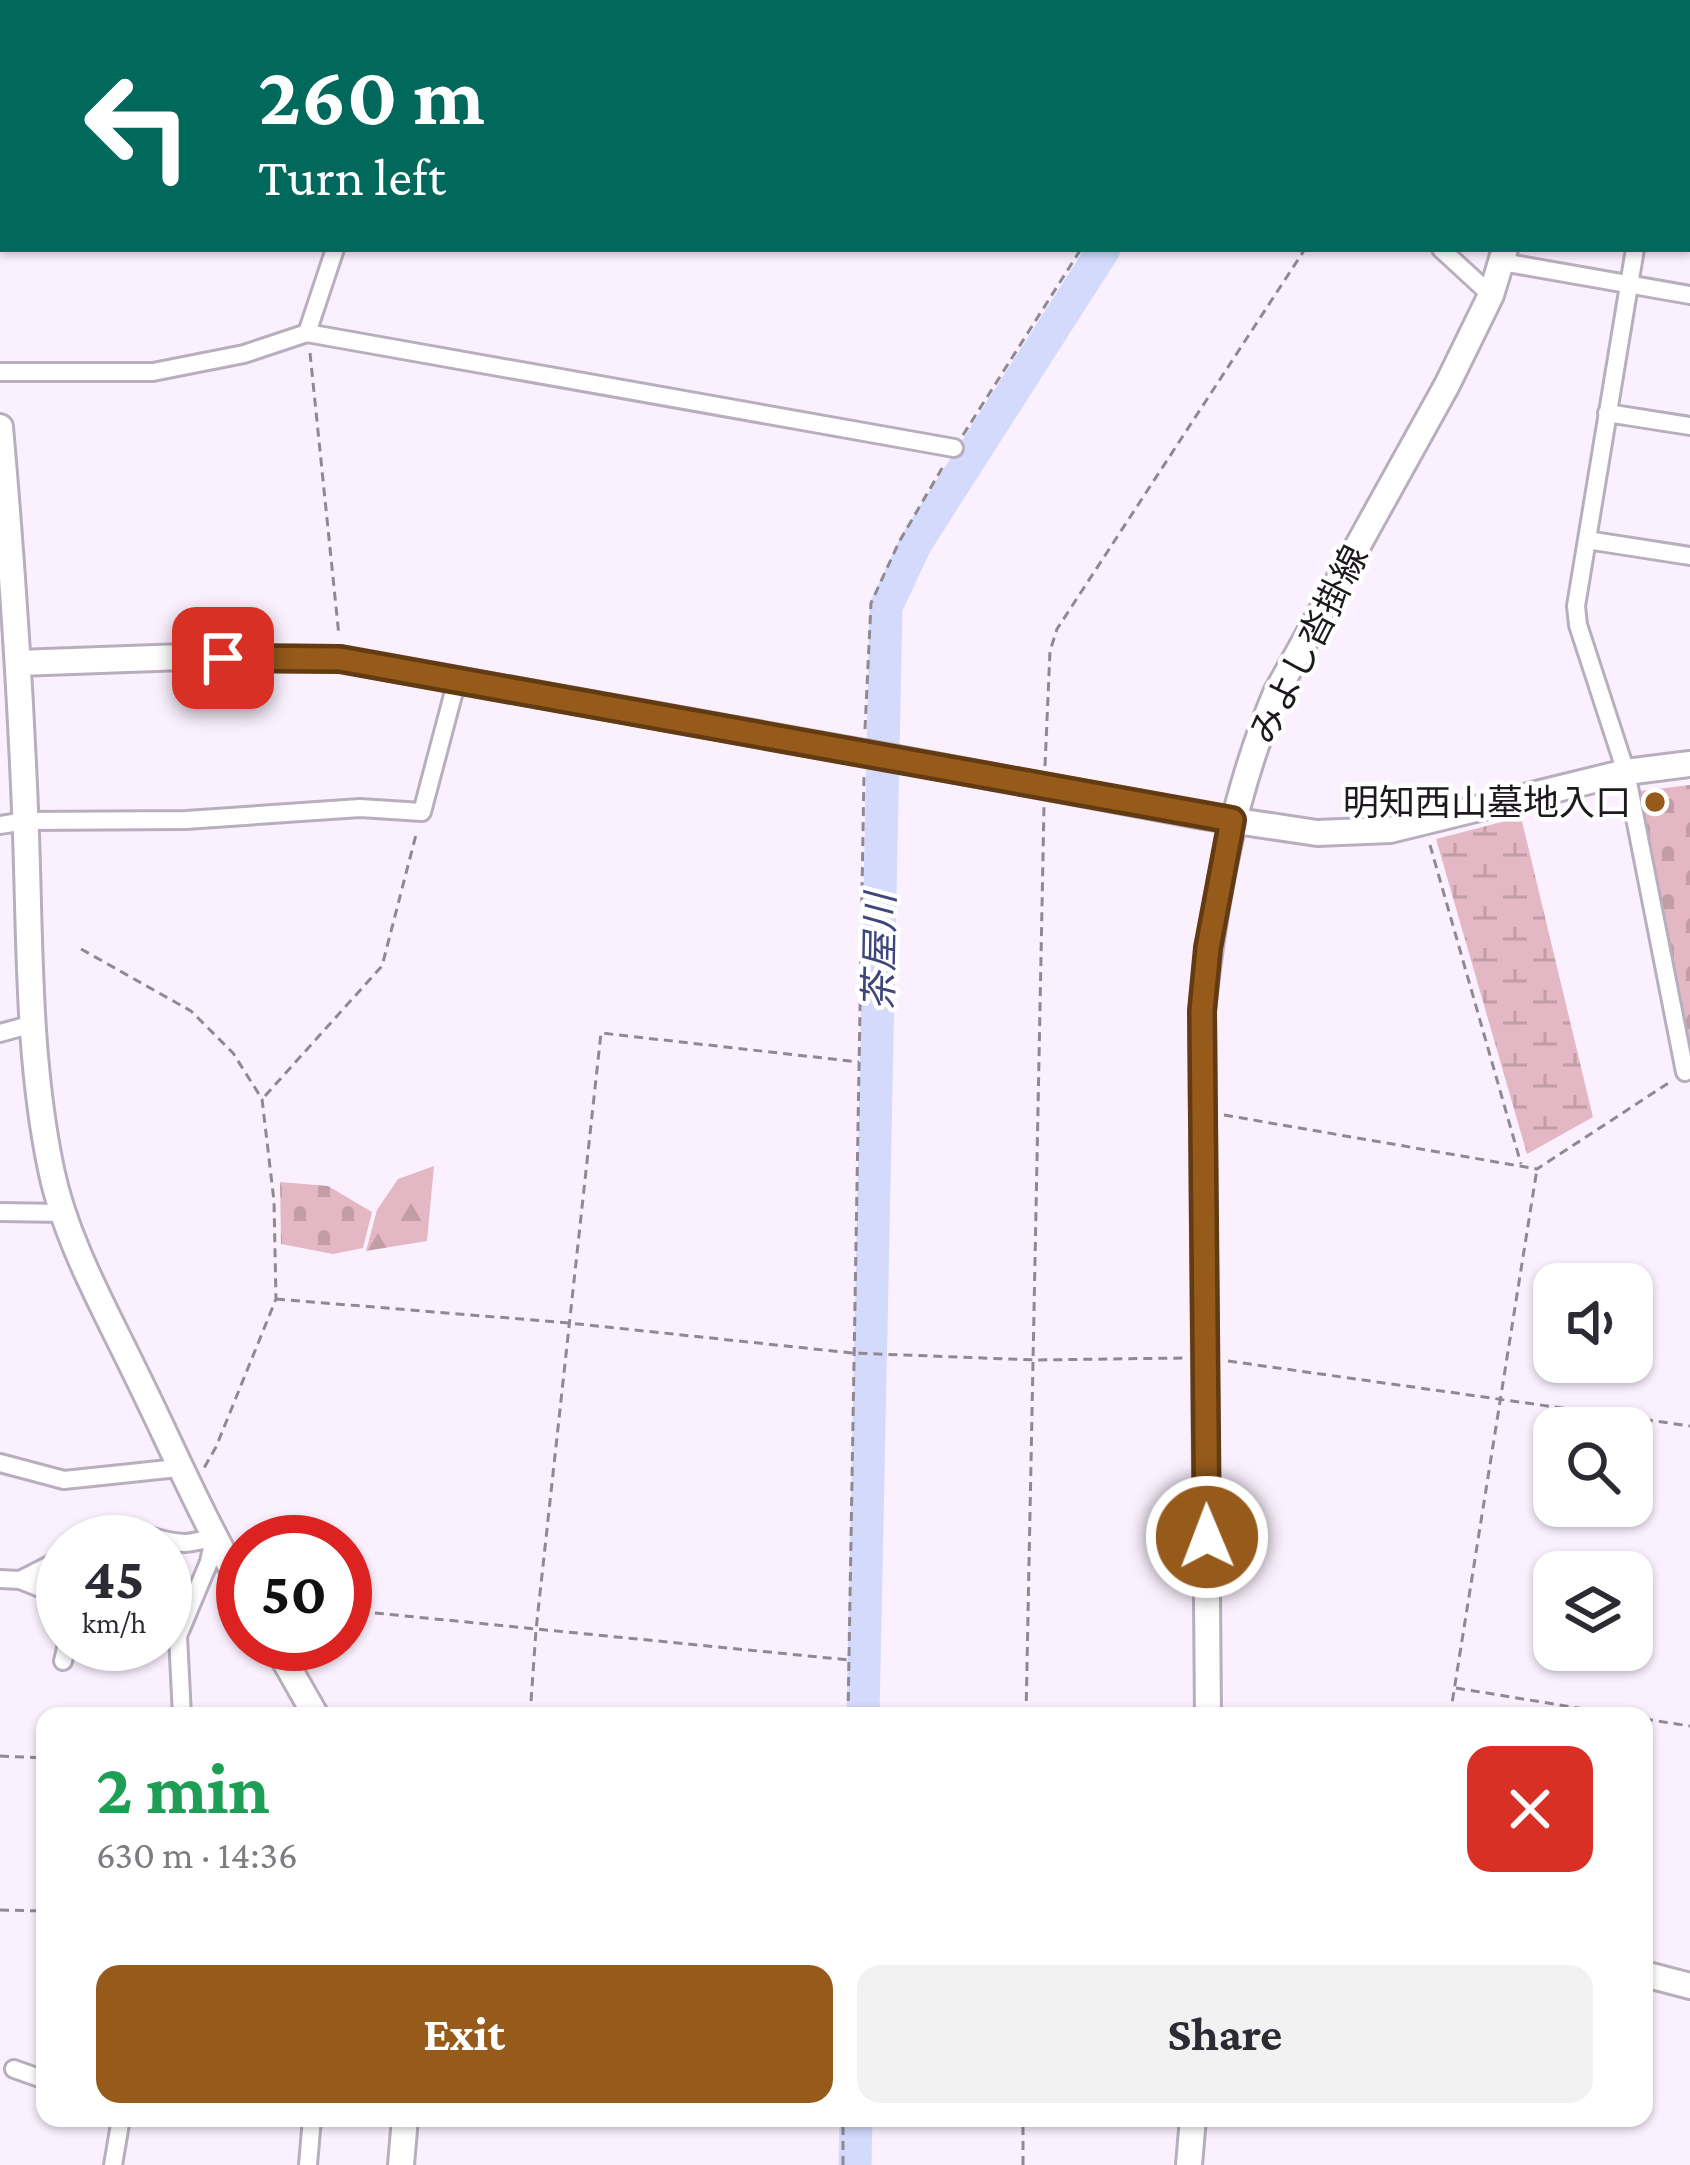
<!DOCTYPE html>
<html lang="en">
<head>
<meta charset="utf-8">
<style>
	:root { --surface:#fff; --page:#f2f2f3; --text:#2b2b33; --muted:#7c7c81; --accent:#965b1b }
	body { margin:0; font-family:"Crimson Pro","Noto Sans JP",serif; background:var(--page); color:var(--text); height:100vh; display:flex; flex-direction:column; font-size:45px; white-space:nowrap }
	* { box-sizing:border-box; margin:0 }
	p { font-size:39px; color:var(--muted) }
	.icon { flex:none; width:66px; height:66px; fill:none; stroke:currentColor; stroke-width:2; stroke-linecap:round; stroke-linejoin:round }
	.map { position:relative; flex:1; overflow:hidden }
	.details { position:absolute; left:36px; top:1707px; width:1617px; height:420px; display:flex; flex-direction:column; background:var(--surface); border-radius:24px; box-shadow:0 3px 9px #0004 }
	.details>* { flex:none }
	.top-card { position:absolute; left:0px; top:0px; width:1692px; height:252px; box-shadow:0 3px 9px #0004; background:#00695c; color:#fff; overflow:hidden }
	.controls { position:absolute; left:1533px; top:1263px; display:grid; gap:24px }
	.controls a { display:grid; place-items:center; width:120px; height:120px; border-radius:24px; background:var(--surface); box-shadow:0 3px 9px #0004; font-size:60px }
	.speed { position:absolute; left:36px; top:1515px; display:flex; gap:24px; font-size:60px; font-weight:700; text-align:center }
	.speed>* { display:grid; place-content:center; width:156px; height:156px; border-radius:50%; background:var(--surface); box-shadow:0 3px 9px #0004; line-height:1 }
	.speed small { font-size:30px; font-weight:400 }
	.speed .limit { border:18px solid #d22; background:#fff; color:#111 }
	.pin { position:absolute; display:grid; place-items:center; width:102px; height:102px; color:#fff; margin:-51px; border-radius:24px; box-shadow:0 6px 18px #0006 }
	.me { position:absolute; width:132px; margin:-66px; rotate:359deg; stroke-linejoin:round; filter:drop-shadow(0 0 9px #0008) }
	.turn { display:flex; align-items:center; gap:42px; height:252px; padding:0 60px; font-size:54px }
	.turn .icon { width:156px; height:156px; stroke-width:2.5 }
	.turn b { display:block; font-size:84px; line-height:102px }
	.round { display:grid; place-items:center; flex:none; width:126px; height:126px; border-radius:24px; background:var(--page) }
	.head { display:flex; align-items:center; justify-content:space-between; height:204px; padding:0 60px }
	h1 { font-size:72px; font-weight:700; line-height:90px; color:#1e9e55 }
	.cta { display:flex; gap:24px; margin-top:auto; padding:24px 60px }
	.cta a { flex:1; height:138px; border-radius:24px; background:var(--accent); color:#fff; font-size:48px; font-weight:700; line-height:138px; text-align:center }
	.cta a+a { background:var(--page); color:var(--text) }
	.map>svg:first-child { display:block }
	.forest { fill:url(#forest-firs) }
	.wetland { fill:url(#wetland-marsh) }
	.cemetery { fill:url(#cemetery-stones) }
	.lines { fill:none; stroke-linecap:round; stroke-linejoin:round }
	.river { stroke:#d3dafc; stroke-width:33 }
	.street-casing { stroke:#b9aebd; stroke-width:22 }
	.secondary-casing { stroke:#b9aebd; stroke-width:30 }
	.path { stroke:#908992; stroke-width:3; stroke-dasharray:9 6; stroke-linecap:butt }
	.street { stroke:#fff; stroke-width:16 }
	.secondary { stroke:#fff; stroke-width:24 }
	.route-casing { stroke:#623b12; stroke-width:30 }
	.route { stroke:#965b1b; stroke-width:21 }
	.poi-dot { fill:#965b1b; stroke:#fff; stroke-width:4.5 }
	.labels { text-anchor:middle; stroke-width:9; stroke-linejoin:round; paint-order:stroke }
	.street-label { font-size:36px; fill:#1d191e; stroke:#fff }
	.poi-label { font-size:36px; fill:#1d191e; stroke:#fff; text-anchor:end }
	.water-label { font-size:39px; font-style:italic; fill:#3f467c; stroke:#fff }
</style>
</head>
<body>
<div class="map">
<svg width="1690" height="2165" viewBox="0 0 1690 2165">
	<defs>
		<pattern id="forest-firs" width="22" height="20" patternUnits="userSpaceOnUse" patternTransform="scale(3)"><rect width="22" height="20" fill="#e3b7c3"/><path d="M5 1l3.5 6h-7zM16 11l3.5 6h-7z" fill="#c29da7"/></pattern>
		<pattern id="wetland-marsh" width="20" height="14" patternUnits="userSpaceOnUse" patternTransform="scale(3)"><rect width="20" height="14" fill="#e3b7c3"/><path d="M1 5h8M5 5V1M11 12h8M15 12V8" fill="none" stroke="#c29da7"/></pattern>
		<pattern id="cemetery-stones" width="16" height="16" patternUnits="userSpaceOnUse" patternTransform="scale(3)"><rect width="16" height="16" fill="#e3b7c3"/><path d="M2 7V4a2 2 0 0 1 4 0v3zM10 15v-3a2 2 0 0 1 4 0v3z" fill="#c29da7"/></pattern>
	</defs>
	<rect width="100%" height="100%" fill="#fbf1fe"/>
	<!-- forest -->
	<path class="forest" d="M434,1166L427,1241L366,1251L377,1210L398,1179Z"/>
	<!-- wetland -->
	<path class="wetland" d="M1521,817L1593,1117L1527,1154L1436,839Z"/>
	<!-- cemetery -->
	<path class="cemetery" d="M1690,785V1053H1687L1640,791Z
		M280,1182L328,1186L372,1212L363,1248L333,1254L281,1244Z"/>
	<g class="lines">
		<!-- river -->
		<path class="river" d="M1276,3L1279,0
			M863,1716L886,607L916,543L1104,249
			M855,2165L856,2118"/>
		<defs>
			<path id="street" d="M676,0L687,3
				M1061,0L1066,3
				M408,3L409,0
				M0,54L3,53
				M0,160H3
				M1689,172H1690
				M1441,249L1491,295
				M1635,249L1576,606L1578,625L1626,772L1685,1072L1690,1070
				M1502,262L1690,295
				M307,333L335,249
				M0,372H153L244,354L307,333L954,448
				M1607,413L1690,426
				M1587,540L1690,556
				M0,825L25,821L186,820L360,808L422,812L457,680
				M0,1033L33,1024
				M0,1212L63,1213
				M0,1463L64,1480L178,1468
				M87,1542C133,1518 143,1541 184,1543C193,1543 205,1539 214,1538L209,1562L178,1636L182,1716
				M0,1579L20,1580L63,1597
				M20,1580L63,1558
				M63,1661L67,1644
				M14,2069L45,2080
				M113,2165L121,2118
				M308,2165L312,2118"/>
			<path id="secondary" d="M1533,0V3
				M0,427C12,563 21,699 26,835C30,946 28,1059 51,1169C66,1242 106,1311 138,1378C173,1449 203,1520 243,1588
				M18,663L183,657L341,659L864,753
				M866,753L1203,816L1317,833L1390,830L1626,772L1690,764
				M275,1644L316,1716
				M1208,1716L1202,1011C1214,901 1233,795 1276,693L1447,385L1491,295L1505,249
				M1644,1974L1690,1986
				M401,2165L405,2118
				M1189,2165L1193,2118"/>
		</defs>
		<!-- street casing -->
		<use href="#street" class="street-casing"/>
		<!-- secondary casing -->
		<use href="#secondary" class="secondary-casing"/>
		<!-- path -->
		<path class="path" d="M1241,3L1244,0
			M1304,3L1306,0
			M310,353L339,636
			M963,435L1081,249
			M865,729L871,603L899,542L945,463
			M1045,766L1050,651L1057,629L1305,249
			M1430,845L1521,1164
			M81,949L191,1011L233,1053L262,1099L274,1201L276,1299L216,1447L204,1468
			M265,1096L382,966L417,831
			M1224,1115L1537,1169L1670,1082
			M276,1299L569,1323L852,1353L1036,1360L1183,1358
			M1228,1361L1690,1426
			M345,1610L849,1660
			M1456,1688L1627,1716
			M530,1716L536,1630L601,1033L859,1062
			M848,1716L864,774
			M1026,1716L1044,806
			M1450,1716L1537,1169
			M1644,1719L1690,1726
			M0,1756L45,1758
			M0,1910L45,1911
			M843,2165V2118
			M1023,2165V2118"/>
		<!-- street -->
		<use href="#street" class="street"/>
		<!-- secondary -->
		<use href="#secondary" class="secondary"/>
	</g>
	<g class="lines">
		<defs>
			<path id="route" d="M223,658L340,659L1232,820L1208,948L1202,1011L1207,1537"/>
		</defs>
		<!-- route casing -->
		<use href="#route" class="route-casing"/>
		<!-- route -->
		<use href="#route" class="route"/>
	</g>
	<!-- markers -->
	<circle class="poi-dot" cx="1655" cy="802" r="12"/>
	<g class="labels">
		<!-- street labels -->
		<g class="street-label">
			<text transform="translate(1308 644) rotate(-63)" y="13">みよし沓掛線</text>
		</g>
		<!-- poi labels -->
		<g class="poi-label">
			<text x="1631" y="815">明知西山墓地入口</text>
		</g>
		<!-- water labels -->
		<g class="water-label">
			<text transform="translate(879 952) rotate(-89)" y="14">茶屋川</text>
		</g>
	</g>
</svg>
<div class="controls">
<a><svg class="icon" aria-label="sound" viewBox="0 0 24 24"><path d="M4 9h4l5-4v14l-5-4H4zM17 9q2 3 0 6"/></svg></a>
<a><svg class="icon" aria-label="search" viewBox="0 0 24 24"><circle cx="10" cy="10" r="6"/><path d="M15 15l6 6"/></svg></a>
<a><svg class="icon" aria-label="layers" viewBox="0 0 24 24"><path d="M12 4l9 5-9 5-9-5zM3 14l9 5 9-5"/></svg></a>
</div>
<div class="speed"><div>45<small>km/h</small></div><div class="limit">50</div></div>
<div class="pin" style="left:223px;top:658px;background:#d93025"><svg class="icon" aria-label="arrive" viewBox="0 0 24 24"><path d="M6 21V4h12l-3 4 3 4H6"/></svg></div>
<svg class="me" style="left:1207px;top:1537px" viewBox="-20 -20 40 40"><circle r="17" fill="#965b1b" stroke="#fff" stroke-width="3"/><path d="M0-11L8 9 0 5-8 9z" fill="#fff"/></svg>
<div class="top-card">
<div class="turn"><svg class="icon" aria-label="left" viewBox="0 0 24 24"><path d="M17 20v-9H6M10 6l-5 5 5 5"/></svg><div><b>260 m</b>Turn left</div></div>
</div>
<section class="details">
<div class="head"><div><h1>2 min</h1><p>630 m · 14:36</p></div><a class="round" style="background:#d93025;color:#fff"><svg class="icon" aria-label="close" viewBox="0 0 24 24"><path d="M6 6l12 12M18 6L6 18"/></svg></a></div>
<div class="cta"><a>Exit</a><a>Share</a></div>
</section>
</div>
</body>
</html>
